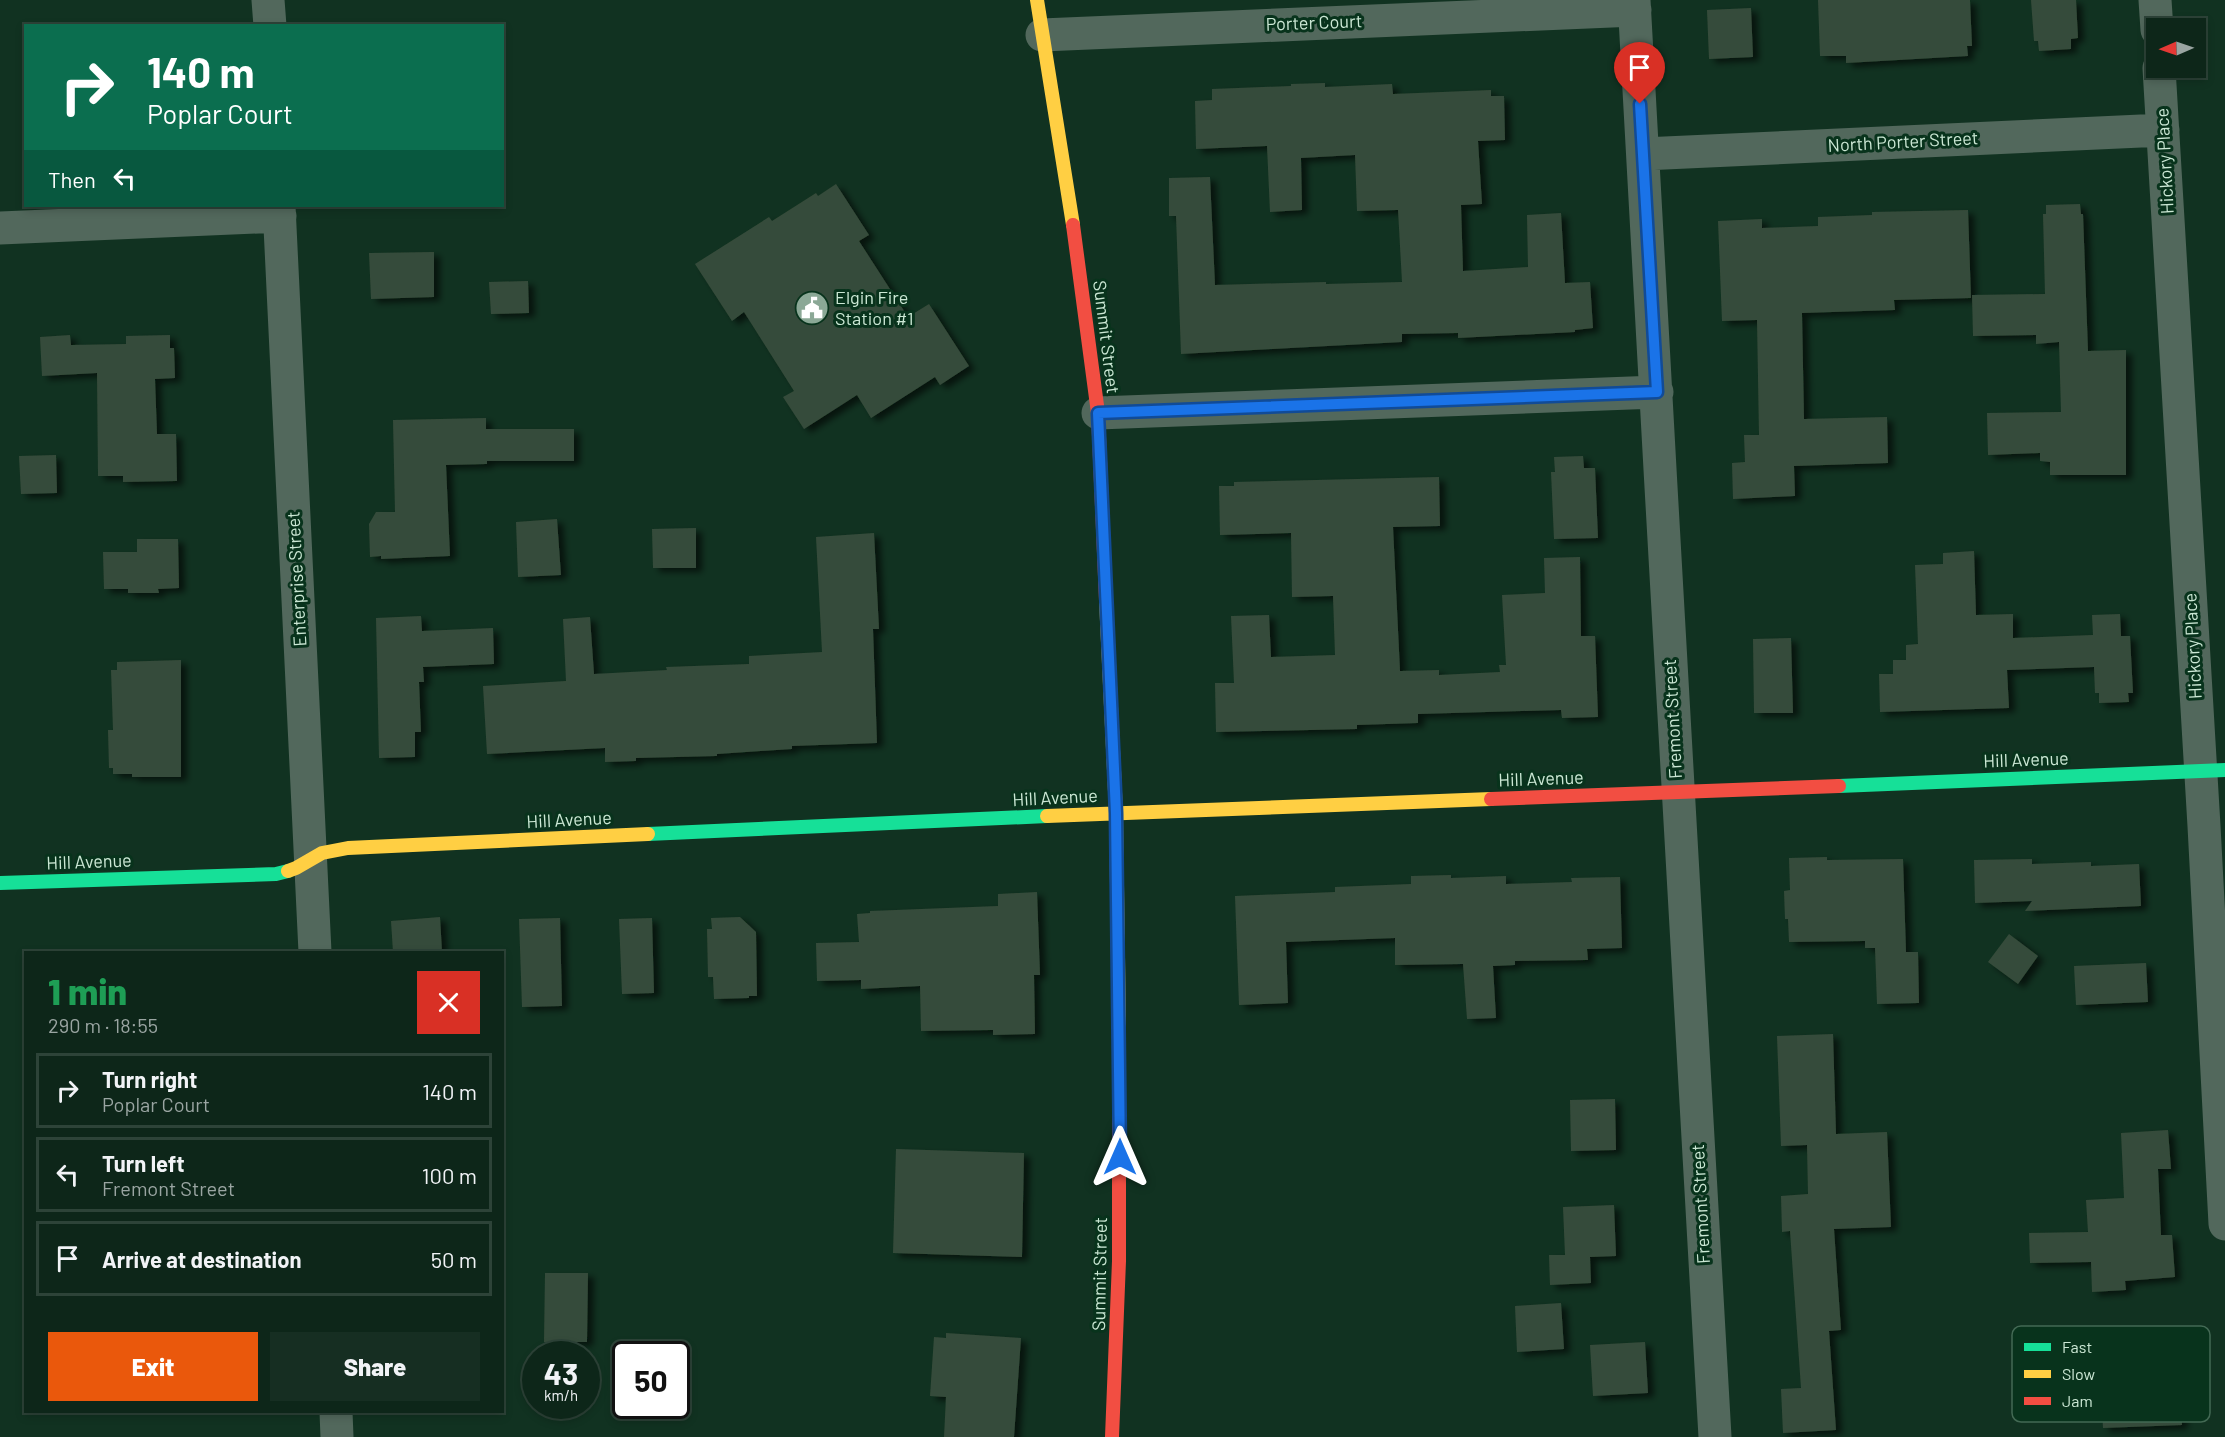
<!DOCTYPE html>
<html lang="en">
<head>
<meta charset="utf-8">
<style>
	:root { --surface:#0d2619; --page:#162e22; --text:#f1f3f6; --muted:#9aa5a2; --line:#2d4338; --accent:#ea580c }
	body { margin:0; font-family:Barlow,sans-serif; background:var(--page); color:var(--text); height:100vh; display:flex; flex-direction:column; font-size:22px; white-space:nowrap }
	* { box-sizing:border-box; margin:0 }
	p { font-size:20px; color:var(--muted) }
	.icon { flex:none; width:33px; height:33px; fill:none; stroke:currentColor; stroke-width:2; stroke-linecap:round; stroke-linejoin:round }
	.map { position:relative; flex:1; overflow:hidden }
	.panel { position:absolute; left:24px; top:951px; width:480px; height:462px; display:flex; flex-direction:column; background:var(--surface); border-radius:0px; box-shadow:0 3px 9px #0003,0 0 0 2px var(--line) }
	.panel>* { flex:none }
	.hud { position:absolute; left:24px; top:24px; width:480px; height:183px; border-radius:0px; box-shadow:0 3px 9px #0003,0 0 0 2px var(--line); background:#0b6e4f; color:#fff; overflow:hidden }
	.needle { width:39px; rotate:268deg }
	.tools { position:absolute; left:2146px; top:18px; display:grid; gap:12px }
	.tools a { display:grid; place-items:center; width:60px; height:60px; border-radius:0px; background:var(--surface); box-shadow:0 3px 9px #0003,0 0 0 2px var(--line); font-size:30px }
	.speed { position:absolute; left:522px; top:1341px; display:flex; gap:12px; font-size:30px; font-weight:700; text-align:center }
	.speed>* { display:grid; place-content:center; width:78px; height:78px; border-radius:50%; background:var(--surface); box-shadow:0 3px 9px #0003,0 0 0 2px var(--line); line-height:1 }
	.speed small { font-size:15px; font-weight:400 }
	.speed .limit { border:3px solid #111; border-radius:9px; background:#fff; color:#111 }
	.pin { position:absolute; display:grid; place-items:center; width:51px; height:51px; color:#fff; margin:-62px -26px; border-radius:50% 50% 50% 0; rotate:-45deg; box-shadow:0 0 6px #0007 }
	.pin .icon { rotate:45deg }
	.me { position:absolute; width:66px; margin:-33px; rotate:0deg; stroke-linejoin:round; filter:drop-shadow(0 0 4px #0008) }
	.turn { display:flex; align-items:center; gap:21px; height:126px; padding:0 24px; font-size:27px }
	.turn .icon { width:78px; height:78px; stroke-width:2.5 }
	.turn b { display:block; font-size:42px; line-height:51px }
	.then { display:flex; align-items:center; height:57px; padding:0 24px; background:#0003; gap:12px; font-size:22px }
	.round { display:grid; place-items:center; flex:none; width:63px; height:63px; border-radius:0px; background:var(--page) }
	.head { display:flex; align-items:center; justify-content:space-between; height:102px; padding:0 24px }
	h1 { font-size:36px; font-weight:800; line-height:45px; color:#1e9e55 }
	.cta { display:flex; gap:12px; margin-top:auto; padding:12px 24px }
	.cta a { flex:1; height:69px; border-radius:0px; background:var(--accent); color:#fff; font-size:24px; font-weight:800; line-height:69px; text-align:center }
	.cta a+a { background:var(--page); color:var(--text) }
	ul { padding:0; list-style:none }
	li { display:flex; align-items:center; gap:18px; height:75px; margin:0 12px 9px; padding:0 12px; border:3px solid var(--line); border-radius:0px }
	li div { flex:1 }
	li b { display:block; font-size:22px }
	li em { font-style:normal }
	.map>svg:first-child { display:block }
	.building { fill:#364b3a; filter:url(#shadow) }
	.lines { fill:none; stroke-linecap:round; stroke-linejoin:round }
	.street { stroke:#52685c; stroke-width:33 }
	.fast { stroke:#16e098; stroke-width:14 }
	.slow { stroke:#ffcf43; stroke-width:14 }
	.jam { stroke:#f24e42; stroke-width:14 }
	.route-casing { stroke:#114b97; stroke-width:15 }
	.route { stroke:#1a73e8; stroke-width:10 }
	.labels { text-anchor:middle; stroke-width:6; stroke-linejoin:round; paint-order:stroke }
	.street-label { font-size:18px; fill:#cce8d5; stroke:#08331c }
	.poi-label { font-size:18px; fill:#cce8d5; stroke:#08331c; text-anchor:start }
	.key { fill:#08331c; stroke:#436954; stroke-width:1.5 }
	.key-label { font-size:16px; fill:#cce8d5 }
</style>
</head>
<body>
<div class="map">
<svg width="2225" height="1437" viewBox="0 0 2225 1437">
	<defs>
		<filter id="shadow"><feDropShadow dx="6" dy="4" stdDeviation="3" flood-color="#0009"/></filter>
	</defs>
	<rect width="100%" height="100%" fill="#113221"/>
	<!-- building -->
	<path class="building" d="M1818,0H1970L1972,46H1967L1968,56L1846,63V56H1820Z
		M2031,0H2076L2078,38L2071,39V49L2039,51L2038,41H2034Z
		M1751,8L1753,57L1709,59L1707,10Z
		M1325,83V87L1392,84L1393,94L1491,90V96H1504L1505,140L1478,141L1482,204L1461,205L1463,271L1528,267L1527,215L1561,213L1565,283L1590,282L1593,328L1575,330V332L1458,338V333L1402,334V342L1181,354L1176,216H1169V178L1210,177L1215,285L1326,282V284L1402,282L1398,210L1357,211L1355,155L1301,158L1302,210L1270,212L1267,146L1196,149L1195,101L1212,100V89L1291,86V84Z
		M836,184L869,235L859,241L908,317L929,304L969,366L940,385L935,377L871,418L857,395L804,429L783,397L794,391L744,312L732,321L695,264L769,217L772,221L816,193L818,196Z
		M2080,204L2081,214H2083L2088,351L2126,350V475H2050V462L2040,461V453L1988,455L1987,413L2061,412L2059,342L2036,344V335L1973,336L1972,295L2045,294L2043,214H2046V205Z
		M1968,210L1971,298L1894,300L1895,310L1802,313L1804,419L1887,417L1888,463L1794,466L1795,496L1733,499L1732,463L1745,462L1744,435H1759L1757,320L1722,321L1718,221L1762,219V228L1818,226V217L1872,215V212Z
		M434,252V297L371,299L369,253Z
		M528,281L529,313L491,314L489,282Z
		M70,335L71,345L126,344V336L170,335V348H174L175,378L155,379L157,434H176L177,481L123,482V476H98L97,373L42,376L40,337Z
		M486,418V429H574V461H487V464L446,465L450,556L381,559V556L370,557L369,524L376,512H395L393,420Z
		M56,455L57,493L21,494L19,456Z
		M1583,456L1584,468H1595L1598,538L1554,539L1551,472H1555L1554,457Z
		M1439,477L1440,526L1393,527L1400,671L1439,670V675L1500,672L1499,665H1506L1502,595L1545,593L1544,558L1580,557L1581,636H1595L1598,717L1562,718L1561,710L1418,714V723L1357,725V729L1216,732L1215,683H1234L1231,616L1269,615L1271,657L1335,655L1333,596L1292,597L1291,533L1220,535L1219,486H1234V482Z
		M557,519L561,575L518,577L516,522Z
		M696,528V568H653L652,529Z
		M874,533L879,629H873L877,743L792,746V749L717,754V756L636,758V761L605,762V748L487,754L483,686L566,681L563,619L590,617L594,674L667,670L666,667L749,664V656L822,652L816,537Z
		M137,539H178L179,588L158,589L159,593H128V589H104L103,552H137Z
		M1974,551L1976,615L2013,614V638L2093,635L2092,615L2120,614L2121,636H2130L2133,693H2128L2129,702L2099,703V693H2095L2094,667L2007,670L2009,708L1880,712L1879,674H1893V660H1906V645L1918,644L1915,565L1943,564V553Z
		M421,616L422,631L493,628L494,664L423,667L424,682H419L421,732H415V757L379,758L376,618Z
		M1791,638L1793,713H1754L1753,639Z
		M181,660V777H132V774H113V768H109L108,730H113L111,670H117V662Z
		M1827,857V860L1903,859L1906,952H1918L1919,1003L1877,1004L1875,948H1865V941L1789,942L1788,919H1785L1784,891L1790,890L1789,858Z
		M2032,859V864L2091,862V866L2139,864L2141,906L2025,911L2032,901L1975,903L1974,860Z
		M1451,875V878L1506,876V884L1572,882L1571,878L1620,877L1622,948L1587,949L1588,960L1515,961V965L1493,966L1496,1018L1467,1019L1463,964L1395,965V938L1286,942L1288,1003L1239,1005L1235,896L1335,892V887L1411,884V876Z
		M1037,892L1040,975H1034L1035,1034L993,1035V1030L921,1031L920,986L861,989V980L817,981L816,943L859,942L857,914L870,913V911L998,906V894Z
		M440,917L442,952H393L391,921Z
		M740,917L756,932L757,996H749V998L714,999L713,977H708L707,929H712L711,918Z
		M560,918L562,1006L522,1007L519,919Z
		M652,918L654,993L622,994L619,919Z
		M2009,934L2038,956L2018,984L1988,962Z
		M2146,963L2148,1002L2076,1005L2074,966Z
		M1833,1034L1836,1134L1887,1132L1891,1227L1834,1229L1841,1330L1829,1331L1836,1430L1783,1433L1781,1389L1801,1388L1790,1231L1782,1232L1781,1196L1808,1194L1807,1145L1781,1146L1777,1036Z
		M1615,1099L1616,1150L1571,1151L1570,1100Z
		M2168,1130L2171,1169H2158L2161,1235H2172L2175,1277L2125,1281L2126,1290L2092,1292L2091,1262L2030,1263L2029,1233L2088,1232L2086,1200L2124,1198L2121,1133Z
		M896,1149L1024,1153L1022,1257L893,1253Z
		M1614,1205L1616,1256L1590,1257L1591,1283L1550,1285L1549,1255H1565L1563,1207Z
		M545,1273H588L587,1342H544Z
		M1561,1303L1564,1349L1517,1352L1515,1306Z
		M946,1333L1021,1338L1014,1437H944L946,1397L930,1396L934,1337L946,1338Z
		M1645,1342L1648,1393L1593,1396L1590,1345Z
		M2180,1387L2182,1425L2103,1428L2101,1391Z"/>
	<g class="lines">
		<!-- street -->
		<path class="street" d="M268,0L270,26
			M1634,0C1661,479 1686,958 1715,1437
			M2155,0L2157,30
			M1042,35L1635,10
			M2159,68L2204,826L2225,1224
			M1643,154L2163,130
			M279,206L315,952
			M0,228L280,216
			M1098,413L1657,392
			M336,1412L337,1437"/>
		<!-- fast -->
		<path class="fast" d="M1839,786L2225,770
			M648,834L1047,816
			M0,883L276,874L288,871"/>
		<!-- slow -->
		<path class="slow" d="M1037,0L1073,225
			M1106,600L1116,813L1119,1028
			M1047,816L1491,799
			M288,871L296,868L322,853L348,848L648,834"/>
		<!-- jam -->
		<path class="jam" d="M1073,225L1098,413L1106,600
			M1491,799L1839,786
			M1112,1437L1119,1261V1028"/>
	</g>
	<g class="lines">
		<defs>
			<path id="route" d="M1120,1157L1116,813L1098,413L1657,392L1640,104"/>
		</defs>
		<!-- route casing -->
		<use href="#route" class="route-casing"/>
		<!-- route -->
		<use href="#route" class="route"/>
	</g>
	<!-- icons -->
	<defs>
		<symbol id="civic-disc" viewBox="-11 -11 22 22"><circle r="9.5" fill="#8ba896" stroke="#08331c"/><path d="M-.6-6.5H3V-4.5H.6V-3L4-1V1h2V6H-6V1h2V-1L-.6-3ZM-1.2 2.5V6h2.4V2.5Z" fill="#fff"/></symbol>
	</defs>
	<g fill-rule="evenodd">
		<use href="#civic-disc" x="793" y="289" width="38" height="38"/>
	</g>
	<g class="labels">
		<!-- street labels -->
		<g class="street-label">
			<text transform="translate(1314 23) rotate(-2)" y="6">Porter Court</text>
			<text transform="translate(1903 142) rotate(-3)" y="6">North Porter Street</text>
			<text transform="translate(2165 161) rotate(-93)" y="6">Hickory Place</text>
			<text transform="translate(1106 337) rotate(83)" y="6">Summit Street</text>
			<text transform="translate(297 579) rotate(-93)" y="6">Enterprise Street</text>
			<text transform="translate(2193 646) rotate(-93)" y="6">Hickory Place</text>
			<text transform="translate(1673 719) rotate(-93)" y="6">Fremont Street</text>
			<text transform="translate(2026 760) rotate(-2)" y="6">Hill Avenue</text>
			<text transform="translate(1541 779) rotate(-2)" y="6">Hill Avenue</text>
			<text transform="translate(1055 798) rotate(-3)" y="6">Hill Avenue</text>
			<text transform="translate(569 820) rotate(-3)" y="6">Hill Avenue</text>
			<text transform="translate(89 862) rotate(-2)" y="6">Hill Avenue</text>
			<text transform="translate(1701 1204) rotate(-93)" y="6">Fremont Street</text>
			<text transform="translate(1100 1274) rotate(-89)" y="6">Summit Street</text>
		</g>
		<!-- poi labels -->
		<g class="poi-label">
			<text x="835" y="304">Elgin Fire<tspan x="835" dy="21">Station #1</tspan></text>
		</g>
	</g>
	<!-- legend -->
	<rect x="2012" y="1326" width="198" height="96" rx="9" class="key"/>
	<rect x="2024" y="1343" width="27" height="8" fill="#16e098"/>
	<rect x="2024" y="1370" width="27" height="8" fill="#ffcf43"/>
	<rect x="2024" y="1397" width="27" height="8" fill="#f24e42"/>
	<g class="key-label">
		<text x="2062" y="1353">Fast</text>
		<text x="2062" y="1380">Slow</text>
		<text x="2062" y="1407">Jam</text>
	</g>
</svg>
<div class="tools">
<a><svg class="needle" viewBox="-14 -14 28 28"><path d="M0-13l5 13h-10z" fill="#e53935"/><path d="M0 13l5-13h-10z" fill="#9aa5a2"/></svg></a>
</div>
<div class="speed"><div>43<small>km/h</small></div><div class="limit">50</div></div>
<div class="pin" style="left:1640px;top:104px;background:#d93025"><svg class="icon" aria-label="arrive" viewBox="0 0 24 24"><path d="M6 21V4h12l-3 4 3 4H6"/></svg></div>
<svg class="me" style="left:1120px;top:1157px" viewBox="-20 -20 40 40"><path d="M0-17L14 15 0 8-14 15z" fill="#1a73e8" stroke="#fff" stroke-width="4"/></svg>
<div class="hud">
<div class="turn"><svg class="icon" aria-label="right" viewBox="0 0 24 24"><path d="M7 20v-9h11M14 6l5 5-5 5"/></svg><div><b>140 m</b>Poplar Court</div></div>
<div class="then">Then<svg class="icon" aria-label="left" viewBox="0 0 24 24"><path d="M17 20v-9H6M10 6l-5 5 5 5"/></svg></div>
</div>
<section class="panel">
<div class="head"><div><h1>1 min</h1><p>290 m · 18:55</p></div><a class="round" style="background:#d93025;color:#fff"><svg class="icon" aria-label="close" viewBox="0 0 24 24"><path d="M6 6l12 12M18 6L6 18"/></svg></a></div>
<ul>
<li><svg class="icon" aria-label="right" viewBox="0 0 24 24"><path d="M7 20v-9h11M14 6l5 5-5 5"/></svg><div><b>Turn right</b><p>Poplar Court</p></div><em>140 m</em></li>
<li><svg class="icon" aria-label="left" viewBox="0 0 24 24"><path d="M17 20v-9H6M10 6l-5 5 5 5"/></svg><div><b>Turn left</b><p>Fremont Street</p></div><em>100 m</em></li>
<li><svg class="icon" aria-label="arrive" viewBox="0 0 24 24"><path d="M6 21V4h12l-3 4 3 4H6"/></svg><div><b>Arrive at destination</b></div><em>50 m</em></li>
</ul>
<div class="cta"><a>Exit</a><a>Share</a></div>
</section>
</div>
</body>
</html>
